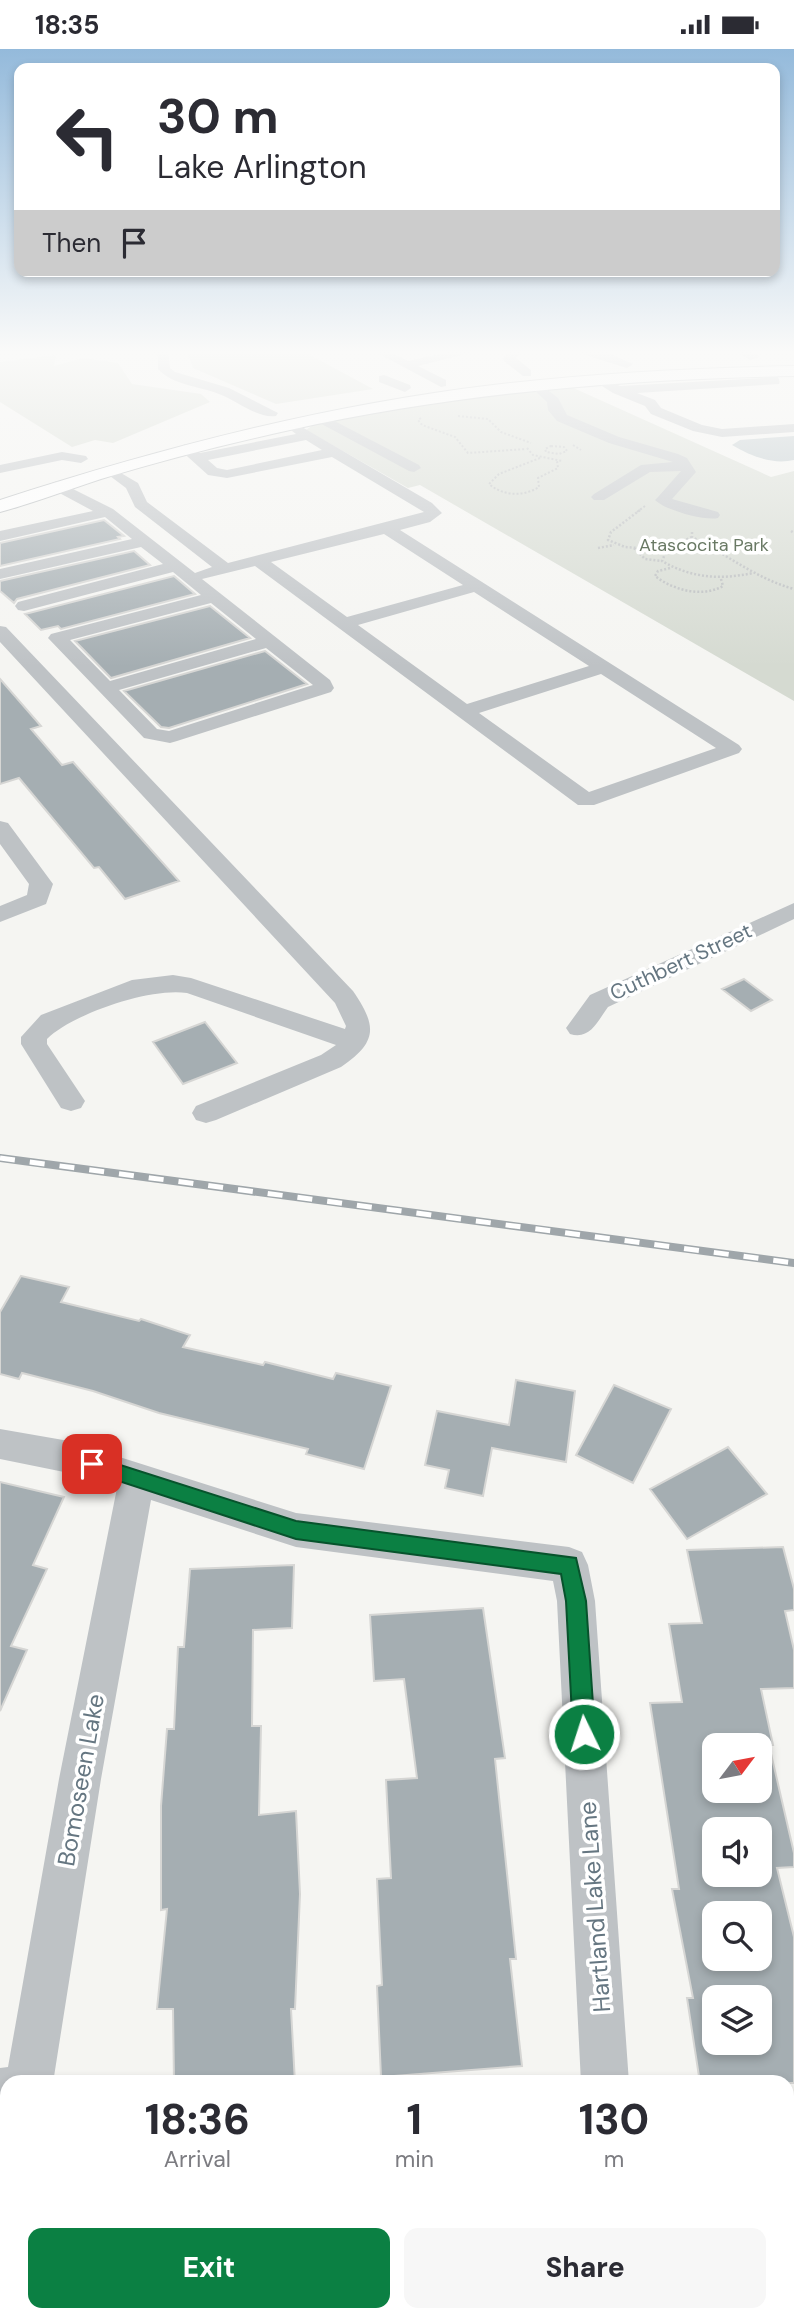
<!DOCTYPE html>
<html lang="en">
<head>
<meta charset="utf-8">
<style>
	:root { --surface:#fff; --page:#f7f7f7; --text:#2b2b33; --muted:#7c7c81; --accent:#0b8043 }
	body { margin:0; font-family:"DM Sans",sans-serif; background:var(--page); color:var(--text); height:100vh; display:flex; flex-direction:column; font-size:26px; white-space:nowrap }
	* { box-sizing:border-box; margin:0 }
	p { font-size:23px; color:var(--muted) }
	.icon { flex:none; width:38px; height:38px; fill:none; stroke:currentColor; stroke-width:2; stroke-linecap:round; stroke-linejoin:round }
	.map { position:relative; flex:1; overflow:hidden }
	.drawer { position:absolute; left:0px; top:2026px; width:794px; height:247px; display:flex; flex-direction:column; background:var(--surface); border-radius:21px 21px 0 0; box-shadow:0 4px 10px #0003 }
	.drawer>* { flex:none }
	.banner { position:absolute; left:14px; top:14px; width:766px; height:214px; border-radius:14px; box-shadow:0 4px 10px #0003; background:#fff; color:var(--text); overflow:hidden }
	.needle { width:46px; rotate:58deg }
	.buttons { position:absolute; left:702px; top:1684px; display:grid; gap:14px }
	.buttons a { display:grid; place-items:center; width:70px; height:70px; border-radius:14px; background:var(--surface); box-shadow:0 4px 10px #0003; font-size:35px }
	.pin { position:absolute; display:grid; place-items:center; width:60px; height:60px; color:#fff; margin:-30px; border-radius:14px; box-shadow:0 4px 10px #0006 }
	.me { position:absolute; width:77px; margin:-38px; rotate:356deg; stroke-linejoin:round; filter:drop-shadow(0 0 5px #0008) }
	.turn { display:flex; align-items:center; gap:24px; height:147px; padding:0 28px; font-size:32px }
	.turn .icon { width:91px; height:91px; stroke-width:2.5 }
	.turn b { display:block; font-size:49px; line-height:60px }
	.then { display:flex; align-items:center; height:66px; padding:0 28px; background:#0003; gap:14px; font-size:26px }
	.eta { display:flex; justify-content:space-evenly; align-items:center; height:119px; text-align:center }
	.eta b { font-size:42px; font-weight:800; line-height:49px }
	.cta { display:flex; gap:14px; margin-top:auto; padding:14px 28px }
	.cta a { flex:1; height:80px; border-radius:14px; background:var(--accent); color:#fff; font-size:28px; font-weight:800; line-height:80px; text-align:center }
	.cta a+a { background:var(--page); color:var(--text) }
	.status { display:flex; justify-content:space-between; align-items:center; height:49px; padding:0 35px; background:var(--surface); direction:ltr }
	.status svg { height:19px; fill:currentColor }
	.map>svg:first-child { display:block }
	.green { fill:#d5dad1 }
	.water { fill:#b7c3c7 }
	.building { fill:#a5aeb2; stroke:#d6d6d4; stroke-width:2; fill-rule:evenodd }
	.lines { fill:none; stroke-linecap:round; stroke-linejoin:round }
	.major-casing { stroke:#b1b6b9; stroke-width:2 }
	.path-far1 { stroke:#b8bbbd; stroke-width:2; stroke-dasharray:2 2; stroke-linecap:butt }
	.path { stroke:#b8bbbd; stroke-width:2.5; stroke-dasharray:2 2; stroke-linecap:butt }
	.minor { fill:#bec2c5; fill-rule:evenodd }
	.major { fill:#fff; fill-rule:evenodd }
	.rail-casing { stroke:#9fa6aa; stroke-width:8 }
	.rail { stroke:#fff; stroke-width:5; stroke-dasharray:15; stroke-linecap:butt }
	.route { fill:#0b8043; stroke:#07532c; stroke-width:2 }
	.labels { text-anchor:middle; stroke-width:7; stroke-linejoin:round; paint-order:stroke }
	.far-park-label { font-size:18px; fill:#697964; stroke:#fff }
	.street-label { font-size:21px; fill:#657681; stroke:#fff }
	.near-street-label { font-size:24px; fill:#657681; stroke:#fff }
</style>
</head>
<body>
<div class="status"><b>18:35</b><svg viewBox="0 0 49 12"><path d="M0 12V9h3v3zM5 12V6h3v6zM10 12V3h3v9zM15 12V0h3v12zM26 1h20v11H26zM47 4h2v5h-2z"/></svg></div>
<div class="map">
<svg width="794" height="2273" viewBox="0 0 794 2273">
	<rect width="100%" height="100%" fill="#f5f5f2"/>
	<!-- green -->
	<path class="green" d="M186,300H299L373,340L276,355L193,319Z
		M56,306L54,317L83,309L118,314L132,335L201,345L210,353L113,394L95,391L72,398L0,353V313Z
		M569,337L771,428L794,422V652L420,436L408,439L306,381L313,376L426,355Z"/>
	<!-- water -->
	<path class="water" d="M794,387V411C772,416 751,407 732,396L740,391Z"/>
	<!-- building -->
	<path class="building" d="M104,471L124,487L118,488L120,490L0,517V494Z
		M134,502L150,516L17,550L14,554L0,542V532Z
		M174,527L195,545L61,580L58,577L41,581L25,565Z
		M210,557L250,589L111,629L75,592Z
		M265,602L307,635L169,679L161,678L124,642Z
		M0,630L41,677L31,680L62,716L73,713L179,832L125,850L99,818L94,819L19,729L0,735Z
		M744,930L772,951L751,962L722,940Z
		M205,973L237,1014L183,1035L153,993Z
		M21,1227L69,1238L61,1253L139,1272L141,1270L190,1286L183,1298L263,1316L265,1313L333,1330L336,1324L391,1337L364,1420L306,1405L308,1400L159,1364L93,1342L22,1324L19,1330L0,1325V1263Z
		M516,1331L575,1342L566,1413L492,1399L483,1447L445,1439L449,1421L425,1416L437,1362L509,1376Z
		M614,1336L671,1360L633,1434L576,1406Z
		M728,1398L767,1445L687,1490L650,1440Z
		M0,1433L64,1448L33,1516L47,1520L11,1597L27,1601L0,1662Z
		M783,1498L794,1540V1561L785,1562L794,1601V1639L761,1640L773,1696H769L794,1804V1818L777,1819L794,1888V2034H700L687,1949H693L672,1840H679L650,1654L682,1653L669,1575L702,1574L687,1501ZM714,1696H760V1741L714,1743ZM714,1780H760V1834L714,1837ZM714,1864H760V1909H714ZM714,1948H760V1993H714Z
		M294,1516L292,1579L253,1581L252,1677H261L259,1766L296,1762L300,1845L295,1960H291L295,2034H174L173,1960H157L167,1860L161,1861V1757L167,1680H174L178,1598H184L190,1520Z
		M483,1559L505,1709L495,1710L516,1910H510L522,2017L381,2028L377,1937L382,1936L377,1830L391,1829L386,1731L417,1729L404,1630L374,1632L370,1566Z"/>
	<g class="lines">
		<defs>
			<path id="major" d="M794,317V327C625,330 456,344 290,381C227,395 163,411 101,430C67,441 34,454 0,463V451C161,399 325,356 493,336C594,324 693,319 794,317Z"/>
		</defs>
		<!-- major casing -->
		<use href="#major" class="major-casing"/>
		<!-- path-far1 -->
		<path class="path-far1" d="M458,367L488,370L501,383L531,394
			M421,369L418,371L422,376L455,388L468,404L526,400
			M573,396L581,401
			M551,397L564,398L567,402L559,405L546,403L545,400Z
			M527,399L533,406L562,412
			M540,409L499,425L489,435C503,447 523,448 539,438L538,429L558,419L557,412
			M637,463L645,457"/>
		<!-- path -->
		<path class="path" d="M640,461L611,483L608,491L625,498L678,502
			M791,482L794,484
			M692,483V488C726,505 757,530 794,540
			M692,488L668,498L662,512C691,529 720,531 753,524
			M598,499L614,496
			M634,499L645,510L662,512
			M670,519L658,522L655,527C673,541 702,549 723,537L721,530"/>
		<!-- minor -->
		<path class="minor" d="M147,300L168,302L170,319L175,323L229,339L278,364L276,367C258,370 236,351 219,345C199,337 172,336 158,320V307Z
			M370,300H385L408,312L462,300H485L418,317L446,331V337L441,338Z
			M511,300H523L516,309L531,321V327H523L505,313L503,310Z
			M567,300H599L633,315L627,319Z
			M732,300H748L760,308L750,311Z
			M765,317C771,319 782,329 779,335L637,344L655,351L661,359L702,376L722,380L794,375V383L722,388L693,382L651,365L645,357L613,344L591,330L597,326L620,337L765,329L759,321Z
			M384,326L410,336L411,339L405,343L379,333V327Z
			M539,332L544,333L545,339L558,349L567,366L619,388L678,405L687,409L696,423L672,450L718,463L720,466L718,469C704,472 665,461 655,451L658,448L681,422L650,423L604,451H594L591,448L594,445L641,416L673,413L609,394L557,372L548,361L547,353L533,340L534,333Z
			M321,365L419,416L421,419L414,423L409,422L316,372V366Z
			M290,371L432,454L442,464L430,473L400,481L739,696L742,700L739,704L594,756H578L255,517L202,530L330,631L334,639L331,643L177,692L170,694L144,689L48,589L51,585L201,546L173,523L24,562L18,561L15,557L18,553L163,515L141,498L0,530V520L132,490L105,468L0,492V482L93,462L52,440L49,437L52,434L57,432L113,460L195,524L212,518L135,458L126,439L102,421L109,417L138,434L147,453L228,514L424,463L332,408L227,429L208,426L178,399L185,395L200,404L296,385L283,375ZM306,391L322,401L227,421L217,419L208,411ZM384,485L463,536L347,568L271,513ZM474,543L589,617L467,655L358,576ZM211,554L256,590L110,632L70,591ZM266,599L313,636L169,682L157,680L119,641ZM601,625L716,699L589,743L479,664Z
			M62,403L86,407L88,410L81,414L62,411L0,424V416Z
			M0,577L6,578L353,942C377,977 378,993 341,1018L216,1071L206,1074L196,1071L192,1064L196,1057L321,1006L336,996L187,944C151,938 72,965 47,990V995L85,1052L81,1059L71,1062L61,1059L21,995V988L41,966L132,931L173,926L191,929L345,980L346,977L335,954L0,593Z
			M0,772L8,774L53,835L46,855L0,873V857L27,846L29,835L0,795Z
			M794,854V870L608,958C597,973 590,991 570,985L566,979L590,946Z
			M0,1380L69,1392L296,1464L569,1498L582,1503L588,1516L595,1552L629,2034H581L557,1552L553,1532L296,1498L151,1451L101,1730L53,2034H7V2066L0,2067V2019L8,2018L59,1730L117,1439L69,1424L0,1410Z
			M593,2266H647V2273H593Z"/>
		<!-- major -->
		<use href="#major" class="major"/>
		<defs>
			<path id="rail" d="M0,1109L794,1214"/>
		</defs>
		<!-- rail casing -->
		<use href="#rail" class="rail-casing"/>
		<!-- rail -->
		<use href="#rail" class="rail"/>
	</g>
	<!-- sky -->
	<linearGradient id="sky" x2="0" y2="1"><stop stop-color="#94badb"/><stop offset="0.49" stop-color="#fafaf9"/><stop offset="1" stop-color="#fafaf9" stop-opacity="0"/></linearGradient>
	<rect width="794" height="618" fill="url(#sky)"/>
	<!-- route -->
	<path class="route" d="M92,1407L296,1472L576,1509L586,1552L595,1685L592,1693L584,1696L576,1693L573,1685L566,1552L561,1525L296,1490L85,1421L82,1415L85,1409Z"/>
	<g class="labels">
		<!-- far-park labels -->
		<g class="far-park-label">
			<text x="704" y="502">Atascocita Park</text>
		</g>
		<!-- street labels -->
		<g class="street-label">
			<text transform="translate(681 913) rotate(-25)" y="7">Cuthbert Street</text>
		</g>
		<!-- near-street labels -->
		<g class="near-street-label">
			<text transform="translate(81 1731) rotate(-80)" y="8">Bomoseen Lake</text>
			<text transform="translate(595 1858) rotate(-94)" y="8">Hartland Lake Lane</text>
		</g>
	</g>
</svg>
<div class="buttons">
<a><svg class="needle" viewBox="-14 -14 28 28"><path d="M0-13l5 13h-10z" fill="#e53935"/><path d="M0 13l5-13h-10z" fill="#7c7c81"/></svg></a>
<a><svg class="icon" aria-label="sound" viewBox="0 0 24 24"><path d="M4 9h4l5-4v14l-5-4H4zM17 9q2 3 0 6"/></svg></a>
<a><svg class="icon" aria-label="search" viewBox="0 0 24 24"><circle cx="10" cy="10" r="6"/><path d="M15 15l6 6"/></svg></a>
<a><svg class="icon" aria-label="layers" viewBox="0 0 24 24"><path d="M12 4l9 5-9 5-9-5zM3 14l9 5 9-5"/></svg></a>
</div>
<div class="pin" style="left:92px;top:1415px;background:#d93025"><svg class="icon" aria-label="arrive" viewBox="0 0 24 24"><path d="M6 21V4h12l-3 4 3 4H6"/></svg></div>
<svg class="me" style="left:584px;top:1685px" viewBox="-20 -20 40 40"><circle r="17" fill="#0b8043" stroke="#fff" stroke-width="3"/><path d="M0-11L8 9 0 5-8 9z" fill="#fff"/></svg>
<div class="banner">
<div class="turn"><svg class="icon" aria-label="left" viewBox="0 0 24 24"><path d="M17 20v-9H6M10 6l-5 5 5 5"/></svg><div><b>30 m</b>Lake Arlington</div></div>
<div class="then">Then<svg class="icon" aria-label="arrive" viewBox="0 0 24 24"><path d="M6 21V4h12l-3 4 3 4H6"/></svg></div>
</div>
<section class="drawer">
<div class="eta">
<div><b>18:36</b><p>Arrival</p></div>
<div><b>1</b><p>min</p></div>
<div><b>130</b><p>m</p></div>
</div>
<div class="cta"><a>Exit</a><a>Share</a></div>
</section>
</div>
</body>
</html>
